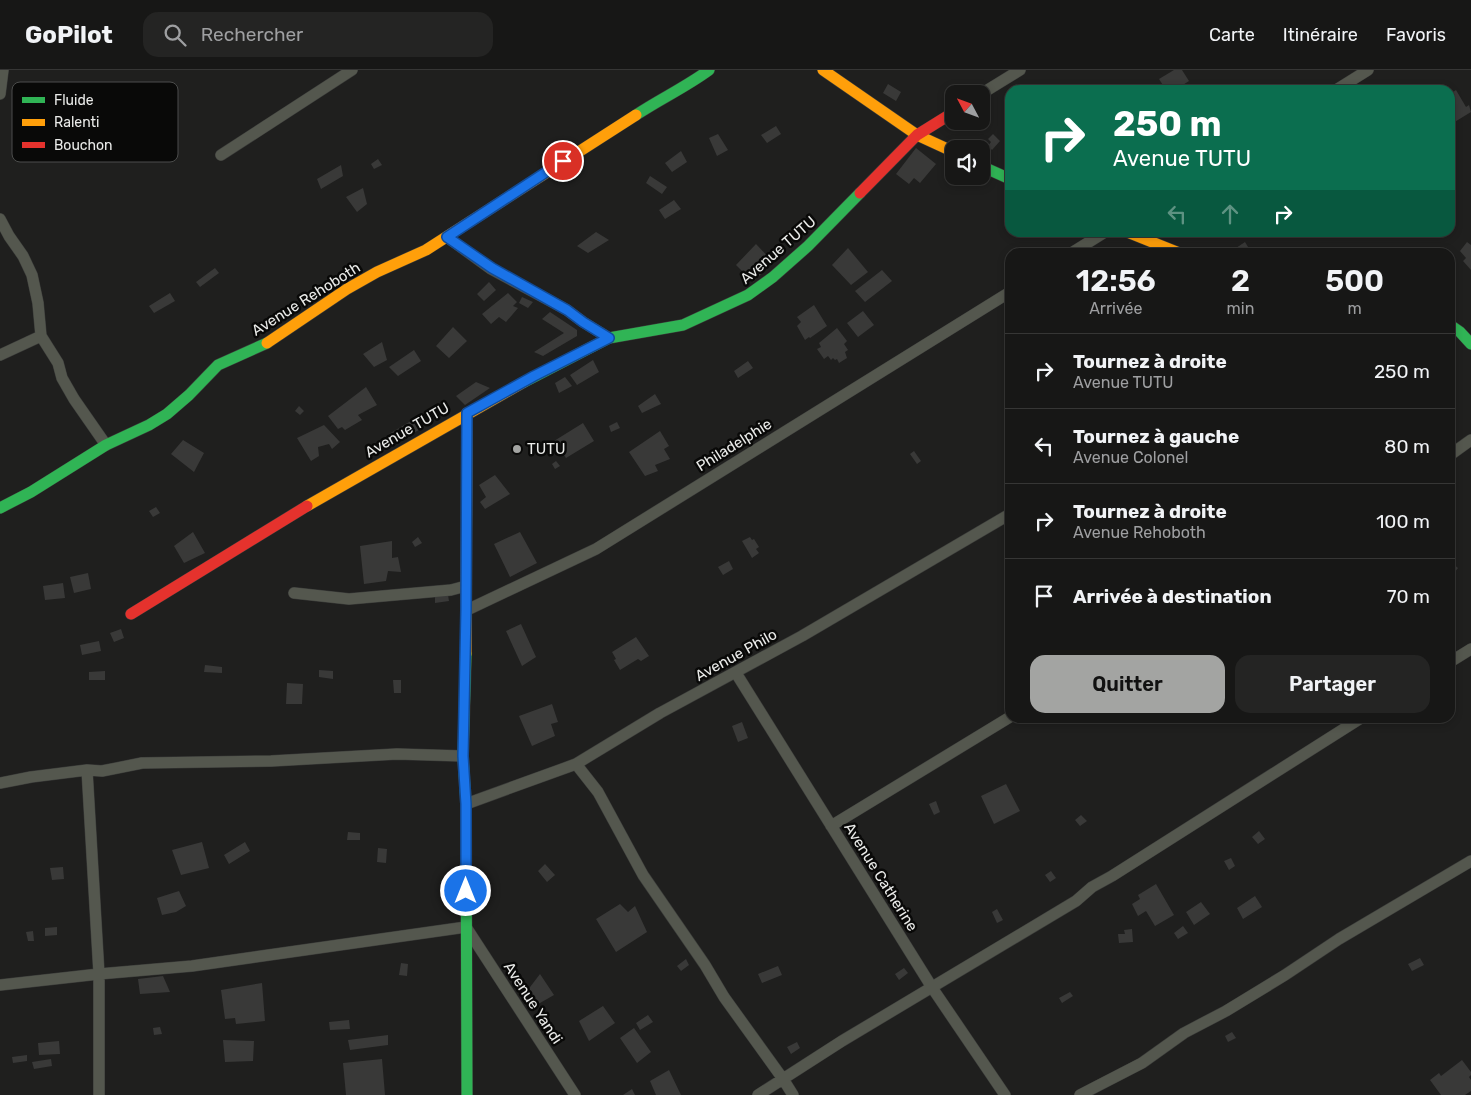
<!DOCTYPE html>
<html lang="fr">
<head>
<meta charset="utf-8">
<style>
	:root { --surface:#171716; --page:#242423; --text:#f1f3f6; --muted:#9e9fa1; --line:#363635; --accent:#a3a4a2 }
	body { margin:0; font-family:Rubik,sans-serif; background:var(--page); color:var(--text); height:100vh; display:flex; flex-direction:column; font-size:19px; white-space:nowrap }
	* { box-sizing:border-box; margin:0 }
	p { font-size:16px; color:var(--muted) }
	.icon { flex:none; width:28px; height:28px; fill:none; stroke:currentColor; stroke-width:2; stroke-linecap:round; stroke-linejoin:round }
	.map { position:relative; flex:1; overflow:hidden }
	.drawer { position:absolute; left:1005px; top:178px; width:450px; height:475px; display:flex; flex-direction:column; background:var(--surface); border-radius:15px; box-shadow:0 2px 8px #0003,0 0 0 1px var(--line) }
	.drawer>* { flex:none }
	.top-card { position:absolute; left:1005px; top:15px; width:450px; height:152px; border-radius:15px; box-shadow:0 2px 8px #0003,0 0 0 1px var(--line); background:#0b6e4f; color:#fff; overflow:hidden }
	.needle { width:32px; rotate:311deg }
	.fabs { position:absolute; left:945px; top:15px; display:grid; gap:10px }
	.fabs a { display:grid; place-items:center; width:45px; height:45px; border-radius:10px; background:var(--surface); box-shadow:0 2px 8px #0003,0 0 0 1px var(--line); font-size:25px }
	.pin { position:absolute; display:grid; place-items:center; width:42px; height:42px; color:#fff; margin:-21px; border:2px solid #fff; border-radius:50%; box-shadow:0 1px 5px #0007 }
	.me { position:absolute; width:55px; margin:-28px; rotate:0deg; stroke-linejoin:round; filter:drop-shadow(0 0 4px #0008) }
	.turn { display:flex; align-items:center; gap:18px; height:105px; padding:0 25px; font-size:22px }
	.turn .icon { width:65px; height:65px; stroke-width:2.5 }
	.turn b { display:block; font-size:35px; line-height:42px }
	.lanes { display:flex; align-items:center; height:48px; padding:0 25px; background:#0003; justify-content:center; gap:25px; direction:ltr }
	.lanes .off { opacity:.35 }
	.eta { display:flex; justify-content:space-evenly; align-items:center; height:85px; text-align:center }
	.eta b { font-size:30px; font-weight:600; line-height:35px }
	.primary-button { display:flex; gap:10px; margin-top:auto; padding:10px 25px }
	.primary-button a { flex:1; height:58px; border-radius:15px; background:var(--accent); color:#111; font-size:20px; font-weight:600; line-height:58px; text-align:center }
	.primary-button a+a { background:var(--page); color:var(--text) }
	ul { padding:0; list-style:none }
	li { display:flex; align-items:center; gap:15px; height:75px; padding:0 25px; border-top:1px solid var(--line) }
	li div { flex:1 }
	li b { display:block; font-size:19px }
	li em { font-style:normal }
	header { display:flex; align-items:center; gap:30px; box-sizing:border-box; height:70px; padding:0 25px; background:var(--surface); border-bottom:1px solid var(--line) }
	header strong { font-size:24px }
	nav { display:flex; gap:28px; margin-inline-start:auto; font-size:18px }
	.search { width:350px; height:45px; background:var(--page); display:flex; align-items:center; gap:12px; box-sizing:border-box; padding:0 18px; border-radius:15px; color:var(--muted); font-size:19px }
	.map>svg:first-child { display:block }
	.building { fill:#393938 }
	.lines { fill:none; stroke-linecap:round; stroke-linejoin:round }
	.street-casing { stroke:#3b3c3a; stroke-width:12 }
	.fast-casing { stroke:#3b3c3a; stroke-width:12 }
	.slow-casing { stroke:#3b3c3a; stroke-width:12 }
	.jam-casing { stroke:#3b3c3a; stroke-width:12 }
	.street { stroke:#54574e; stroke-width:11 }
	.fast { stroke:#30b455; stroke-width:11 }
	.slow { stroke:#ff9f0a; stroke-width:11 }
	.jam { stroke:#e5322d; stroke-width:11 }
	.route-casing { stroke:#114b97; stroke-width:12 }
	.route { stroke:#1a73e8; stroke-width:9 }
	.poi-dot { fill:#a3a4a2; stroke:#090908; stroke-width:2 }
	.labels { text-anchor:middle; stroke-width:5; stroke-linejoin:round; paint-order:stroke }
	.street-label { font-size:15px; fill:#eaebe9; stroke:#090908 }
	.poi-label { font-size:15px; fill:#eaebe9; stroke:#090908; text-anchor:start }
	.key { fill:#090908; stroke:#4c4d4c; stroke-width:1 }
	.key-label { font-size:14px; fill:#eaebe9 }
</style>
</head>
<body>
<header>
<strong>GoPilot</strong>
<div class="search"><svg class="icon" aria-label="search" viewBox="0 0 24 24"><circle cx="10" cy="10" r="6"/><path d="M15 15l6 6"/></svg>Rechercher</div>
<nav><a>Carte</a><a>Itinéraire</a><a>Favoris</a></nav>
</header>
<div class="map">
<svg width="1471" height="1025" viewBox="0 0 1471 1025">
	<rect width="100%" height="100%" fill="#1f1f1e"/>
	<!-- building -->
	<path class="building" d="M1174,0H1182L1189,11L1175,20H1166L1159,9Z
		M888,14L901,22L896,31L883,23Z
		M1456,20L1466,37L1469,35L1471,42L1453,53L1450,47V24Z
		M776,56L781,64L767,73L761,65Z
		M718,64L728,80L717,86L709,68Z
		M993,64L1000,71L992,80L988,76L991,72L988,69Z
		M916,78L936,94L920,113L914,108L909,114L896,104Z
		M681,81L687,92L672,102L665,93Z
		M378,89L382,95L374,99L371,94Z
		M341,95L343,106L321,119L317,109Z
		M650,106L667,117L662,124L646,113Z
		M363,118L367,134L357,142L346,127Z
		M674,130L681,139L665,149L659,140Z
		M596,162L609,170L588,183L577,176Z
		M1227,162H1239L1230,167Z
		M1245,172L1248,177L1241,182H1235L1233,180Z
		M1467,172L1471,175V200L1463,191L1466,188L1460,181Z
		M756,174L773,192L753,212L736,195Z
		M848,178L868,202L851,215L832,195Z
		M215,198L219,203L200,217L196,212Z
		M882,200L892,211L865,232L855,221Z
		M489,212L496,220L484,231L477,224Z
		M170,223L175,231L154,243L149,236Z
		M508,223L517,232L513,236L518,238L506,252L499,247L491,254L482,244Z
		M522,227L533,232L528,238L519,233Z
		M814,235L827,256L810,268L809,267L805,270L797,256L801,252L797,247Z
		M863,241L874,255L858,267L847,253Z
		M550,242L577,260V266L543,286L534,282L564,263L542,249Z
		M453,257L467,271L449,288L436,276Z
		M837,258L847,271L844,274L848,280L845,282L847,288L839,293L837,289L835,290L833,288L831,290L828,286L824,289L817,279L821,277L819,273Z
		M382,272L387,290L374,297L363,284Z
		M414,280L421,291L398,306L389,297Z
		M593,290L599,302L577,315L570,305Z
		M748,291L753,298L738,308L734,301Z
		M565,307L572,316L559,323L555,313Z
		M476,312L490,318L465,335L456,326Z
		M366,317L377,335L358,345L362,350L345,360L342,357L338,359L328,346Z
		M655,324L661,334L642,343L638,336Z
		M299,336L304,341L300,345L295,341Z
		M416,348L422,358L395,374L389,364Z
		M617,352L620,358L611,362L609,356Z
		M583,353L594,371L566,388L554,371Z
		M324,355L340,372L332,379L329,374L318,377L319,386L311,391L297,368Z
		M660,361L669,376L664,379L670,389L655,395L658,401L645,406L629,382Z
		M183,370L204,383L194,402L171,384Z
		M914,381L921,391L917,394L910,384Z
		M556,391L560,396L555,399L552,394Z
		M495,405L510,424L485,439L480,432L486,427L479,415Z
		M156,437L160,443L153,447L149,441Z
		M193,462L205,483L184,493L174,476Z
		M520,462L537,493L510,507L494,474Z
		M418,467L422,473L415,477L412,472Z
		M750,467L752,470L754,469L759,477L756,479L759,483L752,488L742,471Z
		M392,471V488L398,487L401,502L388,501L386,511L364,514L360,476Z
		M729,491L733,499L723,505L718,497Z
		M1453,494L1458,498L1454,503L1450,500Z
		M88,503L91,519L74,523L70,507Z
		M63,513L65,528L45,530L43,516Z
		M448,525L449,531L435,533V527Z
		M521,554L536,587L522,596L506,561Z
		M121,559L124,568L114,572L110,563Z
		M636,567L649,586L641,591L638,589L620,600L614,590L616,589L612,582Z
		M99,571L101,581L82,585L80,575Z
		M205,595L222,597V603L204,602Z
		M319,600L333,601V609L319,607Z
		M105,601V610H89V602Z
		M393,610H401V623H394Z
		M287,613L303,614L302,634H286Z
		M552,634L558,652L551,654L555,666L532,676L519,646Z
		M742,652L748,668L738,672L732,656Z
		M1006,714L1020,741L994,754L981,726Z
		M936,731L940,742L934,745L929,734Z
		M1081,745L1087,751L1080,756L1075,750Z
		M1259,761L1265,769L1258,774L1252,767Z
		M348,762L360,763V770H347Z
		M202,772L209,798L181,805L172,780Z
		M245,772L250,781L229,794L224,785Z
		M378,778L387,779L386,793L377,792Z
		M1231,788L1235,796L1229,800L1224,791Z
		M545,794L555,805L547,812L538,801Z
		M63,797L64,809L52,810L50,798Z
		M1051,801L1056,808L1050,812L1045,805Z
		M1156,814L1174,845L1155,856L1146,841L1138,846L1132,834L1140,829L1138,825Z
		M179,821L186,836L176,842L162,845L157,828Z
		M1255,826L1262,837L1243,849L1237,838Z
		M1201,832L1210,844L1194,855L1186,842Z
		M620,834L628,842L635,836L647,862L616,882L596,849Z
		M997,839L1003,850L997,853L992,842Z
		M1183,856L1188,863L1178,869L1174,863Z
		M57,857V865L45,866V858Z
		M1132,859L1133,872L1119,873L1118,864H1125L1124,860Z
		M33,861L34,871H28L26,862Z
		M1420,888L1424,895L1412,901L1408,894Z
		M686,889L689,895L681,901L677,896Z
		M401,893L408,894L407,906L399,905Z
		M778,896L782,905L762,913L758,904Z
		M904,898L908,903L899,910L895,904Z
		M540,904L554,925L533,937L524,925Z
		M163,906L170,922L140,924L138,909Z
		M262,913L265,951L236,954L235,948L225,949L221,920Z
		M1070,922L1073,926L1062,933L1059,928Z
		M603,936L615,953L589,971L579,951Z
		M648,945L653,952L640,960L636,953Z
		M349,950L350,959L330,960L329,952Z
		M160,957L162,964L154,965L153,958Z
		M634,958L651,982L637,993L620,968Z
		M1232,962L1236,968L1228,972L1225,966Z
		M388,965V975L350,980L348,970Z
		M223,970L254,971L253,991L225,992Z
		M59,971L60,984L39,985L38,973Z
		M797,972L800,978L791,984L787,977Z
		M27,985V991L13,993L12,987Z
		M51,989L52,996L34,999L32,992Z
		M382,989L385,1025H346L343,993Z
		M1462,990L1471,1002V1005L1469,1007L1471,1010V1021L1465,1025H1441L1430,1010L1439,1003L1441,1006Z
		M669,1000L681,1025H656L650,1011Z
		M632,1019L635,1025H623Z"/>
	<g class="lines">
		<defs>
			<path id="street" d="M1336,20L1368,0
				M0,24L3,0
				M981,24L1020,0
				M221,85L352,0
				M0,149L9,166L23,186L32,205L38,233L41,266L58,293L62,308L74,329L106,375
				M447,167L491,199L567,240L583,252L609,268
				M1073,182L1105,162
				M0,285L41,266
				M1450,385L1471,370
				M294,523L349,529L451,520L466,516
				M467,540L596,479L1010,222
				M1450,592L1471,579
				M736,603L933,919L1005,1025
				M576,694L598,722L643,805L705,895L724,927L783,1009L793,1025
				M87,700L99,904V1025
				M0,713L31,707L87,700L102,701L142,693L271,691L397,684L463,686
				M466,734L576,694L660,643L802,566L1010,444
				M831,756L1010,647
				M0,915L99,904L192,896L466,857L575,1025
				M758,1025L842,971L1076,831L1092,817L1112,806L1361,648
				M1080,1025L1142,993L1184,963L1226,941L1285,905L1339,869L1471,791"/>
			<path id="fast" d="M636,45C660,29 686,17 709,0
				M981,96L1010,109
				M1450,255L1460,262L1471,274
				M524,312L609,268L683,255L748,225L773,207L808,176L860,123
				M0,438L31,422L106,375L149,355L167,344L189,325L218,295L267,273
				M466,584L463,686L466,734L467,1025"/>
			<path id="slow" d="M823,0L917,65L954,82
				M1127,162L1177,182
				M267,273L347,219L377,202L426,180L636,45
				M307,436L524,312
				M466,584L467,343"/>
			<path id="jam" d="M860,123L917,65L954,42
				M131,544L307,436"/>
		</defs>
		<!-- street casing -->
		<use href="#street" class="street-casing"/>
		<!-- fast casing -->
		<use href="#fast" class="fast-casing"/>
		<!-- slow casing -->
		<use href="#slow" class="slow-casing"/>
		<!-- jam casing -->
		<use href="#jam" class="jam-casing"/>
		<!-- street -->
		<use href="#street" class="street"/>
		<!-- fast -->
		<use href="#fast" class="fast"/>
		<!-- slow -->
		<use href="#slow" class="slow"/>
		<!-- jam -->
		<use href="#jam" class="jam"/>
	</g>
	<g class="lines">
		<defs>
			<path id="route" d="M466,821V734L463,686L466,540L467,343L534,306L609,268L583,252L567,240L492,198L447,167L563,91"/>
		</defs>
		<!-- route casing -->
		<use href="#route" class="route-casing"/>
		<!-- route -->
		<use href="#route" class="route"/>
	</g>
	<!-- markers -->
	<circle class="poi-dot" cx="517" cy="379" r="5"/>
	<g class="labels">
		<!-- street labels -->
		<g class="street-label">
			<text transform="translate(778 180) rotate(-41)" y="5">Avenue TUTU</text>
			<text transform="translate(306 229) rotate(-32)" y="5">Avenue Rehoboth</text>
			<text transform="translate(407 360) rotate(-30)" y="5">Avenue TUTU</text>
			<text transform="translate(734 375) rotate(-32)" y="5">Philadelphie</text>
			<text transform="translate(736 585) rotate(-29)" y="5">Avenue Philo</text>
			<text transform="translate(881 807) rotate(58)" y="5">Avenue Catherine</text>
			<text transform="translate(533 933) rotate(57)" y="5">Avenue Yandi</text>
		</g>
		<!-- poi labels -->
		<g class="poi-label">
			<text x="527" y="384">TUTU</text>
		</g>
	</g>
	<!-- legend -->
	<rect x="12" y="12" width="166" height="80" rx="8" class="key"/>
	<rect x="22" y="27" width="23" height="6" fill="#30b455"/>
	<rect x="22" y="49" width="23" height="7" fill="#ff9f0a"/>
	<rect x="22" y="72" width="23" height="6" fill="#e5322d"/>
	<g class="key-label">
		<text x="54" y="35">Fluide</text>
		<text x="54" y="57">Ralenti</text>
		<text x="54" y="80">Bouchon</text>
	</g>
</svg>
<div class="fabs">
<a><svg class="needle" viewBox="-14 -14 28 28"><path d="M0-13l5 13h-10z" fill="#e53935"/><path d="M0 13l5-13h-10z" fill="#9e9fa1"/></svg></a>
<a><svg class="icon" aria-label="sound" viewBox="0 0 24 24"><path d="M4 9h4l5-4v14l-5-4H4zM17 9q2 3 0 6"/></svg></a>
</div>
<div class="pin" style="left:563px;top:91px;background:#d93025"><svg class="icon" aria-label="arrive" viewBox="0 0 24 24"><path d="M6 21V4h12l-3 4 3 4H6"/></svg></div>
<svg class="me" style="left:466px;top:821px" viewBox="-20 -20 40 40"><circle r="17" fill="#1a73e8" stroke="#fff" stroke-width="3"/><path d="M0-11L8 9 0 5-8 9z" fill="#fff"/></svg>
<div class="top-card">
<div class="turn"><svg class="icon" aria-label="right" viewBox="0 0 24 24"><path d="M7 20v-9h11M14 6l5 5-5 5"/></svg><div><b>250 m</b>Avenue TUTU</div></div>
<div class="lanes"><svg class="icon off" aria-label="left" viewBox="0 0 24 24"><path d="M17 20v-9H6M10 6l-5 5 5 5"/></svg><svg class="icon off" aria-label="ahead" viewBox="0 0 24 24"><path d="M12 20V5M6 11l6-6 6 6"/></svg><svg class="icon" aria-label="right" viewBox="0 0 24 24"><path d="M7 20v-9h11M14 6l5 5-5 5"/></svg></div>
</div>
<section class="drawer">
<div class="eta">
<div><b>12:56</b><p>Arrivée</p></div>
<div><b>2</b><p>min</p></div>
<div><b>500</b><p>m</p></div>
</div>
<ul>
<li><svg class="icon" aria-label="right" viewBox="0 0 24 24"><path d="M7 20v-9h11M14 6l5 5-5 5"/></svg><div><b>Tournez à droite</b><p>Avenue TUTU</p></div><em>250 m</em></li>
<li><svg class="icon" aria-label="left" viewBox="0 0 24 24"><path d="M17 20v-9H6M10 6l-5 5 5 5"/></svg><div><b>Tournez à gauche</b><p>Avenue Colonel</p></div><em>80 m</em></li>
<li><svg class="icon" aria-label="right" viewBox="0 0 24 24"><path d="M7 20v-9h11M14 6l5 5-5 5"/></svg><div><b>Tournez à droite</b><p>Avenue Rehoboth</p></div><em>100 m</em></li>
<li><svg class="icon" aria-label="arrive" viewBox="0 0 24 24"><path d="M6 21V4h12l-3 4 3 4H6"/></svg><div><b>Arrivée à destination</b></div><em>70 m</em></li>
</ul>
<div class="primary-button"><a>Quitter</a><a>Partager</a></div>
</section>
</div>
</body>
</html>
